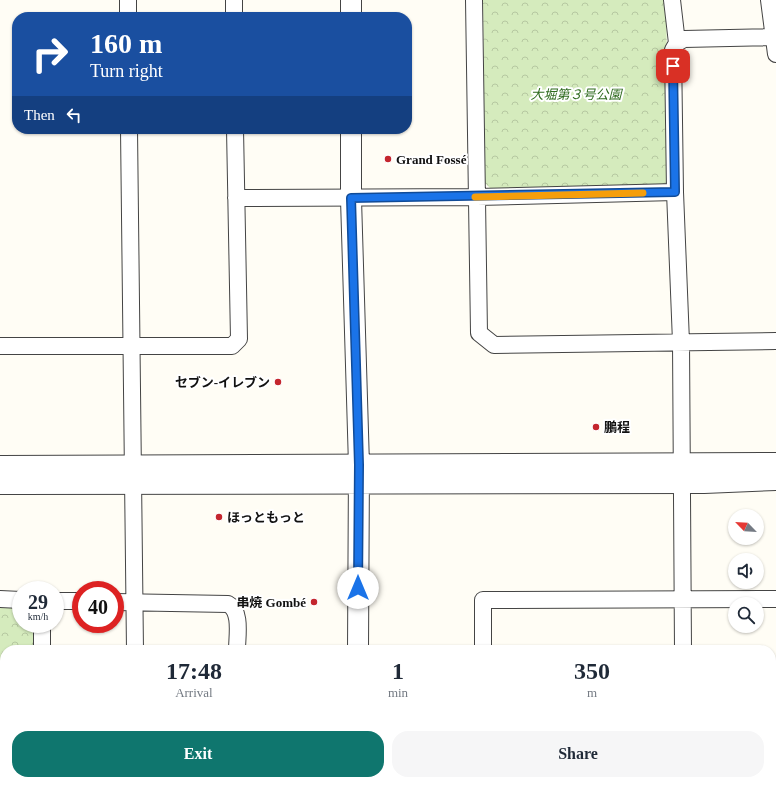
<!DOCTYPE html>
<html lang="en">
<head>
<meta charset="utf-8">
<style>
	:root { --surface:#fff; --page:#f6f6f7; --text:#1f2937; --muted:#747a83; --accent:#0f766e }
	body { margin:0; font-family:"Times New Roman","Noto Sans JP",serif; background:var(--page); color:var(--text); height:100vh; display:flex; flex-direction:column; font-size:15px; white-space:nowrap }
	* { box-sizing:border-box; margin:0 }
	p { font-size:13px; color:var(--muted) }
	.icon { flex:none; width:22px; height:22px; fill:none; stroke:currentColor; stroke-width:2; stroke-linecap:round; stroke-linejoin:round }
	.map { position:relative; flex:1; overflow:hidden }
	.drawer { position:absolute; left:0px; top:645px; width:776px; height:140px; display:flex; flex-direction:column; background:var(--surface); border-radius:16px 16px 0 0; box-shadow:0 1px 3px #0004 }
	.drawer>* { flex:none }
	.hud { position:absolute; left:12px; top:12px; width:400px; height:122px; border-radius:16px; box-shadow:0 1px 3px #0004; background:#1a4fa0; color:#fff; overflow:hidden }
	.needle { width:26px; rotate:295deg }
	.fabs { position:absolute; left:728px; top:509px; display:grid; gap:8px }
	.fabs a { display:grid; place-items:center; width:36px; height:36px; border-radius:50%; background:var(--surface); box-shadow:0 1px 3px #0004; font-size:20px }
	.speed { position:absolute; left:12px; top:581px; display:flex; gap:8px; font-size:20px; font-weight:700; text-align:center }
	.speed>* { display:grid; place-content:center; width:52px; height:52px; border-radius:50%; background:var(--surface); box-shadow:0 1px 3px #0004; line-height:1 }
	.speed small { font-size:10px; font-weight:400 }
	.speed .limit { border:6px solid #d22; background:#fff; color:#111 }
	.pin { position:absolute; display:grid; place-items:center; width:34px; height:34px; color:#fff; margin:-17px; border-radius:8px; box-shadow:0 2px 6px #0006 }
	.me { position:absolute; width:44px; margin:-22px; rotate:0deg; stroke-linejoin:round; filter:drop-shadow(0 0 3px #0008) }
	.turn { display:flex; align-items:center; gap:14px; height:84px; padding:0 12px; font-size:18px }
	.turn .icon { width:52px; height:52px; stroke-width:2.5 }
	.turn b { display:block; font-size:28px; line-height:34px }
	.then { display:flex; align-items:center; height:38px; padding:0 12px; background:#0003; gap:8px; font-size:15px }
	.eta { display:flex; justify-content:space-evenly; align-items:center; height:68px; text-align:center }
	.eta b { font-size:24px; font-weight:700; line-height:28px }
	.action { display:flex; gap:8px; margin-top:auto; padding:8px 12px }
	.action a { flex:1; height:46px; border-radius:16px; background:var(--accent); color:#fff; font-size:16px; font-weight:700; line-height:46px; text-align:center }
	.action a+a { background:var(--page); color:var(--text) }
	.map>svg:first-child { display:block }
	.park { fill:url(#park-crowns) }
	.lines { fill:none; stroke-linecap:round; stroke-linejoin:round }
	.minor-casing { stroke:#444; stroke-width:18 }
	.tertiary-casing { stroke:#444; stroke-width:22 }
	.minor { stroke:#fff; stroke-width:16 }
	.tertiary { stroke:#fff; stroke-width:20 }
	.route-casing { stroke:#114b97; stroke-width:10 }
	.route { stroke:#1a73e8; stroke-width:7 }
	.slow { stroke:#f59e0b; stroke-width:7 }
	.poi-dot { fill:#c4262e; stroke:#fff; stroke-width:1.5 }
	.labels { text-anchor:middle; stroke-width:4; stroke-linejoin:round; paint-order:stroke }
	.park-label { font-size:13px; font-style:italic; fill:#2f6b1f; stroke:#fff }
	.poi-label { font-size:13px; font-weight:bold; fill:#111; stroke:#fff; text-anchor:start }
</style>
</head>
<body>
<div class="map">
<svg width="776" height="785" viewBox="0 0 776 785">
	<defs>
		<pattern id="park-crowns" width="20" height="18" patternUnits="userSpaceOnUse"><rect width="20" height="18" fill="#d5ebbd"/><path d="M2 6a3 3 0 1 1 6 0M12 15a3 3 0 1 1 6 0" fill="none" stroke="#b6c8a1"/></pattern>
	</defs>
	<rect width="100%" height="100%" fill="#fffdf5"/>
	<!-- park -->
	<path class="park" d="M483,0H666L669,183L665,187L490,188L485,183Z
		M0,607H21V624H37V650H5V732H0Z"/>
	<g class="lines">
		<defs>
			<path id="minor" d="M128,0V17
				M234,0V17
				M474,0L479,333L494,345L776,341
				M672,0L677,43
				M769,0L776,54
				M129,129L135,650
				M236,198L477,197L675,192
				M0,346H232L239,339L235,129
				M0,599L21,600
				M55,601H81
				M115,602L228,604C242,611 237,636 237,650
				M42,650V624
				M483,650V600L776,599
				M683,650L681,342L675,192L673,50L677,43L684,39L773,37
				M771,731H776
				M0,740H5
				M41,780V785
				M137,780V785
				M239,780V785
				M584,780V785
				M684,780V785"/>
			<path id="tertiary" d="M351,0V17
				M351,129V199L359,465L358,650
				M0,466L776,463
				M0,484L704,483L776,480
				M358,780V785"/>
		</defs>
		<!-- minor casing -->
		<use href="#minor" class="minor-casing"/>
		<!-- tertiary casing -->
		<use href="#tertiary" class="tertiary-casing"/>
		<!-- minor -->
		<use href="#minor" class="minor"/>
		<!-- tertiary -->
		<use href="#tertiary" class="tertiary"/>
	</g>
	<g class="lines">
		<defs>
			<path id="route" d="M358,588L359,465L351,198L675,192L673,66"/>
		</defs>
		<!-- route casing -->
		<use href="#route" class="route-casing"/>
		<!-- route -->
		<use href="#route" class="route"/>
		<!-- slow -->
		<path class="slow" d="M475,197L643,193"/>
	</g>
	<!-- markers -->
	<g class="poi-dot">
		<circle cx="388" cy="159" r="4"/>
		<circle cx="278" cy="382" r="4"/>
		<circle cx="596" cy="427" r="4"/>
		<circle cx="219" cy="517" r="4"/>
		<circle cx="314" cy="602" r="4"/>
	</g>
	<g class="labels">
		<!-- park labels -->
		<g class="park-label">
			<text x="576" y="99">大堀第３号公園</text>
		</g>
		<!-- poi labels -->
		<g class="poi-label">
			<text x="396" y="164">Grand Fossé</text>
			<text x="270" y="387" text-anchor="end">セブン-イレブン</text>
			<text x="604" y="432">鵬程</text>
			<text x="227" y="522">ほっともっと</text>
			<text x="306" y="607" text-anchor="end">串焼 Gombé</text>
		</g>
	</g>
</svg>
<div class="fabs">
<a><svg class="needle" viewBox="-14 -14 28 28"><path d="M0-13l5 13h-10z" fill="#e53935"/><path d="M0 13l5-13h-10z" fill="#747a83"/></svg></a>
<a><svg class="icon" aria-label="sound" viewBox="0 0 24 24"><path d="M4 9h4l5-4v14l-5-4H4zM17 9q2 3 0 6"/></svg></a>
<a><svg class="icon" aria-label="search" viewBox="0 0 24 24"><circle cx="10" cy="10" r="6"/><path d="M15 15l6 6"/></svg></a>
</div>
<div class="speed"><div>29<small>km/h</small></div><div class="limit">40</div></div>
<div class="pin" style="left:673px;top:66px;background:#d93025"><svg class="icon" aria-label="arrive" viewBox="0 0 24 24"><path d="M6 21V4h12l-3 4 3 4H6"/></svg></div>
<svg class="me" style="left:358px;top:588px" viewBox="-20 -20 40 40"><circle r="19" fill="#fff"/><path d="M0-13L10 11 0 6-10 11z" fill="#1a73e8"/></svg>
<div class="hud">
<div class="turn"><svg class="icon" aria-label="right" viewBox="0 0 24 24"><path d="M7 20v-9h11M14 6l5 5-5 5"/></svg><div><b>160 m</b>Turn right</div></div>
<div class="then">Then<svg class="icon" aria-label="left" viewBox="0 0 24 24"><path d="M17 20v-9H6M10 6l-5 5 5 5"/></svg></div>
</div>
<section class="drawer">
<div class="eta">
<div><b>17:48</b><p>Arrival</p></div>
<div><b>1</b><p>min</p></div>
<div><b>350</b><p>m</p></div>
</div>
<div class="action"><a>Exit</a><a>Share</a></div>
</section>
</div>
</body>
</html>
